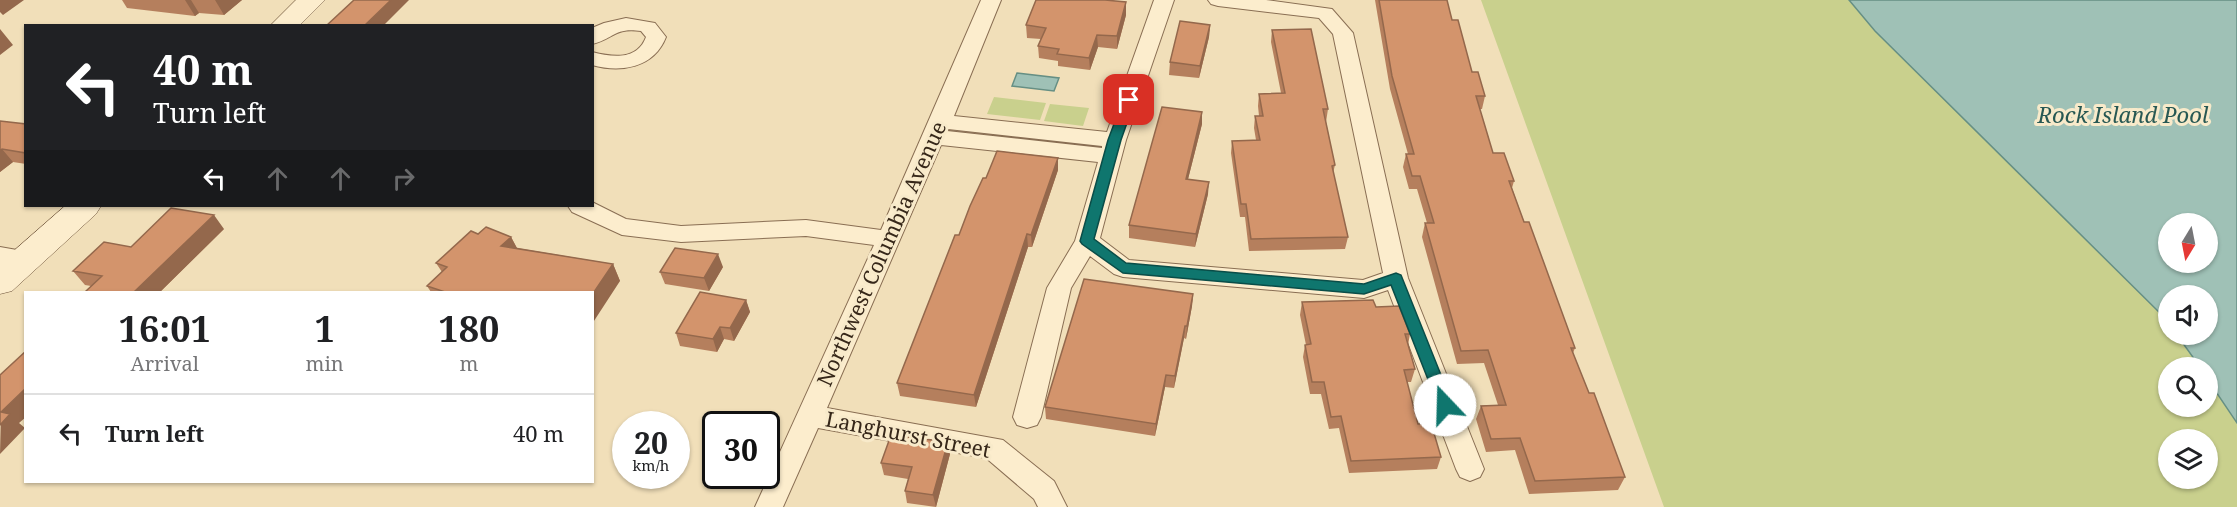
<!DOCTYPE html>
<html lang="en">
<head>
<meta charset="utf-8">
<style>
	:root { --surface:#fff; --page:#f2f2f2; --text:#202124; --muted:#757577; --line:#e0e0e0 }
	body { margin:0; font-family:"Noto Serif",serif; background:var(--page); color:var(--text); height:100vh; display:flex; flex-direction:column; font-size:22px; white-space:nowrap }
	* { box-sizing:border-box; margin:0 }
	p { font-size:20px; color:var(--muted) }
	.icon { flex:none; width:33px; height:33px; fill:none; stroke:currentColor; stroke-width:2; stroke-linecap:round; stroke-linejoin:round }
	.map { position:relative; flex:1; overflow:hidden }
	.panel { position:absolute; left:24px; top:291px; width:570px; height:192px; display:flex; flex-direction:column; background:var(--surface); border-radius:0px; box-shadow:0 2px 4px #0004 }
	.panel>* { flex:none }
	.hud { position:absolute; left:24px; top:24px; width:570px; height:183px; border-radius:0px; box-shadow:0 2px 4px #0004; background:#202124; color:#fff; overflow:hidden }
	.needle { width:39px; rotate:190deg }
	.fabs { position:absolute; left:2158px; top:213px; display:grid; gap:12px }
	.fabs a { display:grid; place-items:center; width:60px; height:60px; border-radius:50%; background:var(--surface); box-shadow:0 2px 4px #0004; font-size:30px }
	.speed { position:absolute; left:612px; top:411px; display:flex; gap:12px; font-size:30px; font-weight:700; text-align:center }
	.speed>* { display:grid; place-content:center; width:78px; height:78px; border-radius:50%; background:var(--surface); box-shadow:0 2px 4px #0004; line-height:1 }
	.speed small { font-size:15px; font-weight:400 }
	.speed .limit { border:3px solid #111; border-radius:9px; background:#fff; color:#111 }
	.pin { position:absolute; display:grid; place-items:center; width:51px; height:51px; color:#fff; margin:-26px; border-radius:12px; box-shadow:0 3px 9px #0006 }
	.me { position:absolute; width:66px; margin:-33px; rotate:339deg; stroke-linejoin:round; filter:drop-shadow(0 0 4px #0008) }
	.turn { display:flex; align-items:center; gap:21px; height:126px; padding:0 30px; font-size:27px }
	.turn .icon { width:78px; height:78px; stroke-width:2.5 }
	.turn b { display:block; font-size:42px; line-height:51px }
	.lanes { display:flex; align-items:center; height:57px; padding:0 30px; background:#0003; justify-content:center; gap:30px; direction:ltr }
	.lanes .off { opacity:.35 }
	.eta { display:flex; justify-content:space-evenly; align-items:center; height:102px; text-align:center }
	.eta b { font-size:36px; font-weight:700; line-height:42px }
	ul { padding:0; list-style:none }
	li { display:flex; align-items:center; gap:18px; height:78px; padding:0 30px; border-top:2px solid var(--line) }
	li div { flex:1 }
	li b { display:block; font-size:22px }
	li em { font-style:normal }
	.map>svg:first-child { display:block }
	.green { fill:#c9d08d; fill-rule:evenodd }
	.water { fill:#9fc1b6; stroke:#668f84; stroke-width:1.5; fill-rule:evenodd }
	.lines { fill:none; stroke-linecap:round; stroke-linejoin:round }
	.street-casing { stroke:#896e53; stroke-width:2 }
	.secondary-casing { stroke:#6a4f36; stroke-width:1 }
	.street { fill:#fcedcd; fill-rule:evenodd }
	.secondary { fill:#fcedcd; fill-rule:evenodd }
	.wall { fill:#b57f5d }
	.shaded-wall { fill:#94684c }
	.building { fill:#d3946c; stroke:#94684c; stroke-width:1.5 }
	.route { fill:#0f766e; stroke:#0a4d48; stroke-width:1.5 }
	.labels { text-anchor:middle; stroke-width:6; stroke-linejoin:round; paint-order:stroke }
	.street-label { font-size:21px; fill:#362719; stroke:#f8eaca }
	.water-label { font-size:22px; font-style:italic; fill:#275853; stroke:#f8eaca }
</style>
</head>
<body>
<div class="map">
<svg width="2237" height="507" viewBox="0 0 2237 507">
	<rect width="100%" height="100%" fill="#f1dfb9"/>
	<!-- green -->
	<path class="green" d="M1481,0H1849L1875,31L2167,319L2169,322V334L2177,335L2200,367L2169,368V406H2208V380L2237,423V507H1664ZM2169,440H2208V478H2169Z
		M994,97L1046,103L1040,120L987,114Z
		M1050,104L1089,108L1083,126L1044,121Z"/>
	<!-- water -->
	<path class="water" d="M1849,0H2237V423L2208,380V368L2200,367L2177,335L2208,334V296H2169V322L1875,31ZM2169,224H2208V262H2169Z
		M1017,73L1059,78L1054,91L1012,86Z"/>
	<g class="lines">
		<defs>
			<path id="street" d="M981,0H1001L954,116L1107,132L1154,0H1174L1126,140L1100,238L1129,260L1363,280L1383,273L1333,34L1319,18L1218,6L1211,4L1208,0H1266L1332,9L1353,33L1408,278L1484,469L1480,477L1470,481L1460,477L1456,469L1388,290L1364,298L1123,277L1114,274L1090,256L1071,288L1041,417L1037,425L1027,428L1017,425L1013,417L1047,288L1075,241L1098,162L941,145L827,408L1003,440L1054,481L1067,507H1038L1034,499L986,458L818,428L783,507H755L874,245L806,236L681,242L622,235L572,212L568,206H592V202L626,219L681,226L806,220L881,230ZM948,129L1102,146V148L947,131Z
				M626,18L655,23L666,37C654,68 621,73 592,65V52C612,57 637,61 646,37L641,31C614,27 614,39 592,44V28L604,23Z
				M0,247L34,253L37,259L34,265L25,268L0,265Z"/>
			<path id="secondary" d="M296,0H325L299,26H270Z
				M65,206H101L96,214L12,291L0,294V263Z"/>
		</defs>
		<!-- street casing -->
		<use href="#street" class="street-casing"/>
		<!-- secondary casing -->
		<use href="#secondary" class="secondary-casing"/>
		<!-- street -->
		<use href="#street" class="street"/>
		<!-- secondary -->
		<use href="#secondary" class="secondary"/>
	</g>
	<!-- wall -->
	<path class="wall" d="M122,0H242L224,15L199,13L195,16L127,8Z
		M1375,0H1447L1452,20L1472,72L1485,96L1482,109H1480L1493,153L1514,181L1512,188L1524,222L1575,348L1573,353L1589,393L1625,477L1618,490L1529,494L1515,450L1486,452L1476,419L1481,406L1498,405L1484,363L1457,364L1422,237L1425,223H1427L1417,189H1409L1403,167L1406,154H1408L1390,89Z
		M1126,2V15L1117,49L1098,47L1090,70L1058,66V61L1039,58L1038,46L1041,39L1027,38L1026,25Z
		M1210,25L1209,37L1199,78L1169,75L1170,62Z
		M1272,30L1328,109L1326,122L1335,165L1333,173L1348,237L1345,249L1249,251L1245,217H1240L1231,153L1232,141L1256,140L1254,128L1255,116H1259L1258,106L1259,94L1281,93L1271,42Z
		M1202,112V124L1188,179L1208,194L1195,247L1129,238V225Z
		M0,121L26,124V164L13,162L0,172Z
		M1058,170L1032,247H1028L976,407L900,396L897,383L959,235L986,178Z
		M224,229L160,292H85L91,286L85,285L73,271L131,247Z
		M478,234L511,237L517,248L613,264L620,281L592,292H431L427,286L442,272L436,263Z
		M723,267L709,291L665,284L660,272Z
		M1193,294L1192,306L1186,339L1184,338L1174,388L1165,387L1155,436L1046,419L1045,407Z
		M746,300L750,312L734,341L724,339L717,352L680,346L676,333Z
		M1302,302L1376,307L1410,334L1408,345L1415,369L1411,382H1407L1418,424L1441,457L1437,469L1349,473L1339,428L1329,429L1321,394H1310L1303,357L1305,345H1306L1300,315Z
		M948,442L950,454L936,507L907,503L905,491L908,479L884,475L881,463Z"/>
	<!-- shaded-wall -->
	<path class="shaded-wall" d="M0,0H24L3,15L0,12Z
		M185,0H191L199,13L195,16Z
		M215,0H242L224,15Z
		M391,0H409L383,26H364Z
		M1126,2V15L1117,49V36Z
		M1210,25L1209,37L1199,78L1200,66Z
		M0,29L13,45L0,55Z
		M1097,35L1098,47L1090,70L1089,58Z
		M1202,112V124L1185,191L1186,179Z
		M2,149L13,162L0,172V151Z
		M1058,158V170L1032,247L1031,235Z
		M1209,182L1208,194L1195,247L1196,234Z
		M214,215L224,229L160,292H134Z
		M1027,234L1028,247L976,407L974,395Z
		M511,237L520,254L501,246Z
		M718,254L723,267L709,291L704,278Z
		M613,264L620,281L592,324V295Z
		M1193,294L1192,306L1186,339L1187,326Z
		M746,300L750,312L734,341L730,328Z
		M1185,326L1184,338L1174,388L1175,376Z
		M720,327L724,339L717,352L713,339Z
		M1166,375L1165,387L1155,436L1156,424Z
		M26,388V417L19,423L25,428L0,454L1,412Z
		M948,442L950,454L936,507L933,495Z"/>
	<!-- building -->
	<path class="building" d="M354,0H391L364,26H326Z
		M1036,0H1105L1126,2L1117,36L1097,35L1089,58L1057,54L1059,49L1038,46L1046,28L1026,25Z
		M1379,0H1447L1452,20H1458L1472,72H1478L1485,96H1476L1493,153H1504L1514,181H1509L1524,222H1529L1575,348H1571L1589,393H1594L1625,477L1535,481L1520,438L1491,439L1481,406L1506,405L1488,350L1461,351L1425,223H1434L1420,176H1412L1406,154H1414L1392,76Z
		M1180,21L1210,25L1200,66L1170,62Z
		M1311,29L1328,109H1323L1335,165L1332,166L1348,237L1251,239L1246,204H1241L1232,141L1260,140L1255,116H1263L1259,94L1285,93L1272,30Z
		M1162,107L1202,112L1186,179L1209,182L1196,234L1129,225Z
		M0,121L26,124V153L2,149L0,151Z
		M997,151L1058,158L1031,235L1027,234L974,395L897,383L955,235H959L970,206L983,178H986Z
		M171,208L214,215L134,292H85L102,276L73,271L104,242L131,247Z
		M486,227L511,237L501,246L613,264L592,295V292H445L427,286L447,267L436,263L471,231L478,234Z
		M675,248L718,254L704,278L660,272Z
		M1084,279L1193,294L1187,326H1185L1175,376L1166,375L1156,424L1045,407Z
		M700,292L746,300L730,328L720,327L713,339L676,333Z
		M1373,300L1376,307L1399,306L1410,334H1405L1415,369L1404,370L1418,424L1431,423L1441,457L1351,461L1341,416L1331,417L1324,382H1312L1305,345L1311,344L1302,302Z
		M26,351V388L1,412L10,414L0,425V375Z
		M891,435L948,442L933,495L905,491L912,467L881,463Z"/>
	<!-- route -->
	<path class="route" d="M1129,96L1135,100L1121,140L1094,239L1126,263L1364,284L1396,273L1401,275L1453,405L1451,410L1445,412L1440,410L1438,405L1391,285L1364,294L1123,273L1082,244L1080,241L1108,140L1123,100Z"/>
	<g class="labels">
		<!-- street labels -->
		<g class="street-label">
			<text transform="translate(882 254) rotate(-66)" y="7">Northwest Columbia Avenue</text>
			<text transform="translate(908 435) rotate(11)" y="7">Langhurst Street</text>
		</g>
		<!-- water labels -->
		<g class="water-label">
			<text x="2123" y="123">Rock Island Pool</text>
		</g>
	</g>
</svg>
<div class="fabs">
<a><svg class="needle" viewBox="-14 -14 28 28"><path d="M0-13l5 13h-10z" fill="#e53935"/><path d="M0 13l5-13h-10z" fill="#757577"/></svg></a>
<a><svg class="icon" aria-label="sound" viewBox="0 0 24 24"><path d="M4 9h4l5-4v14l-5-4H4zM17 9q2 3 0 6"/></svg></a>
<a><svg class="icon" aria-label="search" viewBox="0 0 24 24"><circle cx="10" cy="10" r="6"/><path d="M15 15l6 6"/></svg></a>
<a><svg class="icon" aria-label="layers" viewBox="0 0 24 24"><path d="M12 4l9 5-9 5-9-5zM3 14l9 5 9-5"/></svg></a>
</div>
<div class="speed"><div>20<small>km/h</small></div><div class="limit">30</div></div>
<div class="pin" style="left:1129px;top:100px;background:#d93025"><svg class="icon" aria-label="arrive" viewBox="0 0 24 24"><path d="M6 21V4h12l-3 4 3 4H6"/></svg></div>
<svg class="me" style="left:1445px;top:405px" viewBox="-20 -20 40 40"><circle r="19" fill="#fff"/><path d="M0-13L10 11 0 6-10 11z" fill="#0f766e"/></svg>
<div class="hud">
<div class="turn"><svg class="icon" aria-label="left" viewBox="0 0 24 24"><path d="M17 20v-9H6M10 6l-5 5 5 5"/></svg><div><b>40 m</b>Turn left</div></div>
<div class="lanes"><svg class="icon" aria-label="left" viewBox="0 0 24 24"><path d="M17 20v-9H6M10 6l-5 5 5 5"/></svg><svg class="icon off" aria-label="ahead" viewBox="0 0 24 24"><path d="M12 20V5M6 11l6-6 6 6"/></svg><svg class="icon off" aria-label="ahead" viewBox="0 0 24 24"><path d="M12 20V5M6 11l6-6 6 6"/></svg><svg class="icon off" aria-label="right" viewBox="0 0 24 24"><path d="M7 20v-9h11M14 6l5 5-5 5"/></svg></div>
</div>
<section class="panel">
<div class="eta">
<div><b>16:01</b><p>Arrival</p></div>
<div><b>1</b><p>min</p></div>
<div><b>180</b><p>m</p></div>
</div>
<ul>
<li><svg class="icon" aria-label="left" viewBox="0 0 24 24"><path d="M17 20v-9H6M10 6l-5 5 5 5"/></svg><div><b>Turn left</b></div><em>40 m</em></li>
</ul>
</section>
</div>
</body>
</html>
